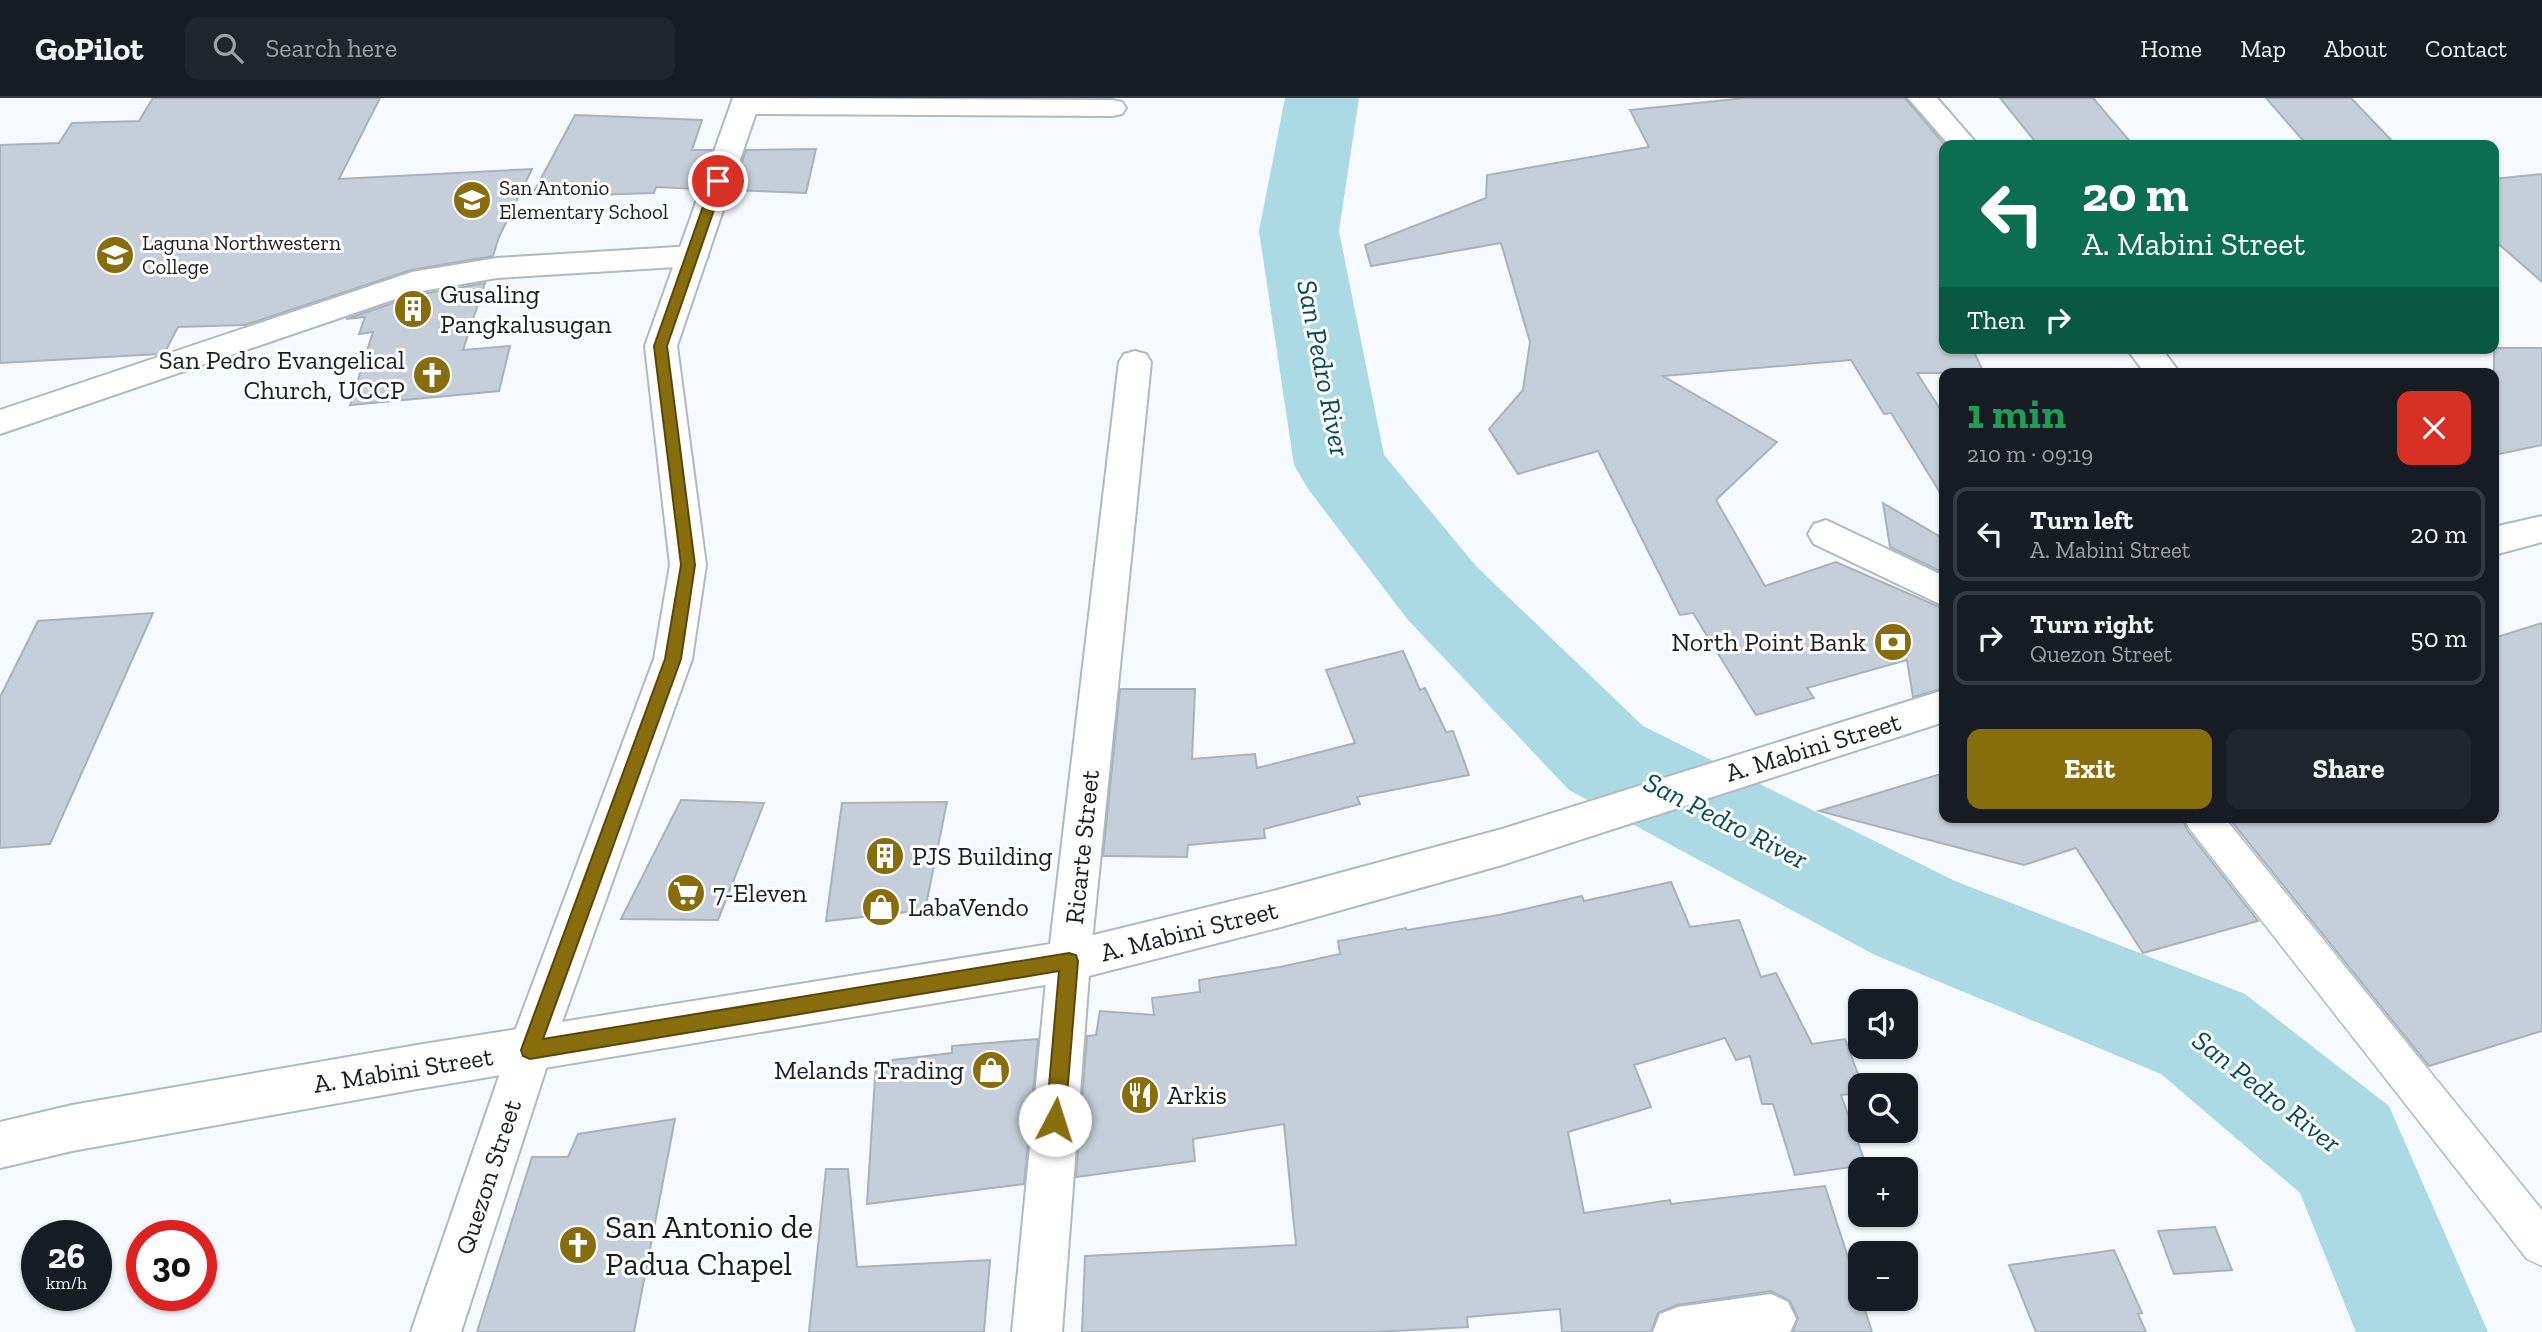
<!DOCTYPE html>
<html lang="en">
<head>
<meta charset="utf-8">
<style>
	:root { --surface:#171b24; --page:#20242c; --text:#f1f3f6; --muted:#9ea1a6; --line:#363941; --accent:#886d0d }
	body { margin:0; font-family:"Zilla Slab",serif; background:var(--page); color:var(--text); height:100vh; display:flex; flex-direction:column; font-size:26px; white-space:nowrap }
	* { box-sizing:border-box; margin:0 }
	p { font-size:23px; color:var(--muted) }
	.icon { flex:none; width:38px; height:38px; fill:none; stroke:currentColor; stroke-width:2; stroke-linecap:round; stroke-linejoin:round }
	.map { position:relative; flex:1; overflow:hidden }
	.side { position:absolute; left:1939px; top:270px; width:560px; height:455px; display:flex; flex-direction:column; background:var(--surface); border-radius:14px; box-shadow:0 2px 5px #0004 }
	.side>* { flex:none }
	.banner { position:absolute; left:1939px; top:42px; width:560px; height:214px; border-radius:14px; box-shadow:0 2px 5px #0004; background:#0b6e4f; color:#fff; overflow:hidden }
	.fabs { position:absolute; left:1848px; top:891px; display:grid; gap:14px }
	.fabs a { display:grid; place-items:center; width:70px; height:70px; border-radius:14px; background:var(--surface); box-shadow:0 2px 5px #0004; font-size:35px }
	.speed { position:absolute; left:21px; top:1122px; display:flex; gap:14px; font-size:35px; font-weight:700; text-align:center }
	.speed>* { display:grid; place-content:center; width:91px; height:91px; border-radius:50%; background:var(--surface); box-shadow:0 2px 5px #0004; line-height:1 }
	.speed small { font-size:18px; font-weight:400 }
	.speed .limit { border:10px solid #d22; background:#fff; color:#111 }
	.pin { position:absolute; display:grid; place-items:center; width:60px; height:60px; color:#fff; margin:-30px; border:4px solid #fff; border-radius:50%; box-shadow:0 2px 7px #0007 }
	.me { position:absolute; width:77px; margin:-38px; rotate:5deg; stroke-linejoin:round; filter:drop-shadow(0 0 5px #0008) }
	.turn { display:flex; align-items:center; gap:24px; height:147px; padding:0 28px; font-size:32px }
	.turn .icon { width:91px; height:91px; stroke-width:2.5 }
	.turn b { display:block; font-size:49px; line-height:60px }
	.then { display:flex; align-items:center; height:66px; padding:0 28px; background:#0003; gap:14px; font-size:26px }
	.round { display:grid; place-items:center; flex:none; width:74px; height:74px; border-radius:14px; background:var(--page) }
	.head { display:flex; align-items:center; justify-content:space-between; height:119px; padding:0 28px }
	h1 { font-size:42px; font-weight:700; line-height:52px; color:#1e9e55 }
	.button { display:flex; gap:14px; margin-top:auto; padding:14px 28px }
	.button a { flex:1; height:80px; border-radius:14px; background:var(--accent); color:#fff; font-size:28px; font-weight:700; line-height:80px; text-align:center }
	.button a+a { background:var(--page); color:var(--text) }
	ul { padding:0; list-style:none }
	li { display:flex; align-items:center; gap:21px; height:94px; margin:0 14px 10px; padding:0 14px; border:4px solid var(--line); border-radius:14px }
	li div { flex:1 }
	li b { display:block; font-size:26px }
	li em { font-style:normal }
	header { display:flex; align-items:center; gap:42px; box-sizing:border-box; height:98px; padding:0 35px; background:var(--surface); border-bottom:2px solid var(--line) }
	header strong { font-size:33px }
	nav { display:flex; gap:38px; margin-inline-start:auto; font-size:24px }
	.search { width:490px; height:63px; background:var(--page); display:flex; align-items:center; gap:18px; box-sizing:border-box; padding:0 24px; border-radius:14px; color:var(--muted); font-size:26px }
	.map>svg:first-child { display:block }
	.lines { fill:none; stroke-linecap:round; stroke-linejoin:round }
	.river { fill:#abd9e4; fill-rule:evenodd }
	.building { fill:#c6cfd9; stroke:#a9b2bb; stroke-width:2 }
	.service-casing { stroke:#b0b9c2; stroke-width:3 }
	.minor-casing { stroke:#b0b9c2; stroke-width:4 }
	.tertiary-casing { stroke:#b0b9c2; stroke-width:4 }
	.secondary-casing { stroke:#b0b9c2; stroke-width:4 }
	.service { fill:#fff; fill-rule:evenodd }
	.minor { fill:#fff; fill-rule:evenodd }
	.tertiary { fill:#fff; fill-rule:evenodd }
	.secondary { fill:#fff; fill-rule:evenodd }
	.route { fill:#886d0d; stroke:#584708; stroke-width:2 }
	.labels { text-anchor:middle; stroke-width:6; stroke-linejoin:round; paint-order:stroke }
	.far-poi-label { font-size:21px; fill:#1b1e21; stroke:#fff; text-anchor:start }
	.poi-label { font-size:26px; fill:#1b1e21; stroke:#fff; text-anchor:start }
	.street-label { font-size:26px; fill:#1b1e21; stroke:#fff }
	.water-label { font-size:28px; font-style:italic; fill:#054b57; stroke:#fff }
	.near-poi-label { font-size:32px; fill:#1b1e21; stroke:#fff; text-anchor:start }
</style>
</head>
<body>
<header>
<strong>GoPilot</strong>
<div class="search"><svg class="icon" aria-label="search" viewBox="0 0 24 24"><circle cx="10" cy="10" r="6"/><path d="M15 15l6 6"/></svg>Search here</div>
<nav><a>Home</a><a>Map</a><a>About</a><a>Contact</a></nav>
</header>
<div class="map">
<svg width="2542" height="1234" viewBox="0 0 2542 1234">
	<rect width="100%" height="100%" fill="#f6fafe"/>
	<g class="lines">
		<!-- river -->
		<path class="river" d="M1285,0H1359L1339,133L1384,357L1476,468L1643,628L1955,783L2245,896L2389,1008L2488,1234H2356L2300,1095L2161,976L1875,857L1569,692L1408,522L1308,391L1294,367L1259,133Z"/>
	</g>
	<!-- building -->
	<path class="building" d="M153,0H380L339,81L532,71L499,139L493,158L411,172L245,227L178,229L165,254L160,256L0,265V47L59,45L72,25L139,23Z
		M1745,0H1905L1944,46V250H1972L1984,275H1917L1944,317V401L1891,315L1884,316L1851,262L1663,278L1777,344L1716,402L1765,488L1836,464L1944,511V590L1913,599L1907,562L1807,590L1814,600L1756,617L1693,515L1680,517L1598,353L1518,376L1489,331L1523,292L1530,244L1501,145L1371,168L1365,147L1486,100L1487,77L1649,49L1630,12Z
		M2000,0H2093L2133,47H2038Z
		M2266,0H2351L2396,47H2307Z
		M575,17L702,22L692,52H712L698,91L656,89L654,95L531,99Z
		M816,51L806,95L733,92L746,52Z
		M2542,76V184L2494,142V81Z
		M485,185L463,252L510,248L499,293L350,307L373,234L359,236L365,219L346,221L417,197Z
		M2494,250H2542V347L2494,357Z
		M1883,405L1944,441V475L1890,449Z
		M153,515L50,746L0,750V599L38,523Z
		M2542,525V933L2429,968L2228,719H2494V540Z
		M1403,553L1420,592L1425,590L1446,634L1453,633L1469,677L1357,699L1360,706L1264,731L1265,740L1188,747L1187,759L1103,758L1120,591H1195L1192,661L1255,656L1257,670L1355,645L1326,572Z
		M1944,675V719H2182L2187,732L2258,823L2143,855L2076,750L2024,767L1819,713Z
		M681,702L764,705L718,822L621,821Z
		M947,704L925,812L826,823L842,705Z
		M1671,784L1690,829L1739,822L1761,879L1776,875L1812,946L1845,941L1862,987L1860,995L1841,997L1866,1067L1795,1077L1773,1006H1762L1750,958L1736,962L1725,940L1634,967L1651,1009L1568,1034L1584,1115L1670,1102L1671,1106L1825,1088L1872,1234H1793L1798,1220L1790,1203L1771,1193L1677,1207L1658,1215L1651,1234H1562L1560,1211L1467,1219L1468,1229L1374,1234H1082L1085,1158L1296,1147L1284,1026L1193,1041L1195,1063L1076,1079L1087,938L1096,937L1100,913L1154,917L1152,900L1200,894L1199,882L1280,869L1340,856L1338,843L1406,830L1407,832L1499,817L1582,798L1584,803Z
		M1038,941L1024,1086L867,1106L876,964L952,955V948Z
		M675,1021L634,1234H477L532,1059H568L578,1036Z
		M826,1071H848L857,1169L990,1162L984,1234H809Z
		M2215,1129L2232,1172L2174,1176L2158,1133Z
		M2114,1152L2142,1215L2138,1216L2146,1234H2036L2009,1167Z"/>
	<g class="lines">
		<defs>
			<path id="service" d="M2184,719H2224L2542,1112V1168L2527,1161L2189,730Z"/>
			<path id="minor" d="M743,0L1112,2L1122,4L1126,10L1122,16L1112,18L744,16L734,14L730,8L734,2Z
				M693,148L704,151L708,158L704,165L693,168L497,180L416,194L0,336V312L412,174L497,160Z
				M1135,253L1146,256L1151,264L1090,863L1062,1234H1012L1048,863L1119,264L1124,256Z
				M1826,422L1944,478V508L1814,446L1808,436L1814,426Z
				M530,930L546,937L552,952L461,1234H411L508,952L514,937Z
				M1771,1196L1788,1204L1796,1221L1790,1234H1653L1660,1216L1678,1209Z"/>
			<path id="tertiary" d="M733,0H761L677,248L706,467L692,561L552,952L546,967L530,974L514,967L508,952L654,561L670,467L645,248Z
				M1908,0H1937L1978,47H1949Z
				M2126,250H2161L2180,275H2145Z"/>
			<path id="secondary" d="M2542,418V444L2494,457V429Z
				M1944,592V624L1502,767L1277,830L1069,883L417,991L72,1053L0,1070V1024L72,1007L417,947L1069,843L1277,792L1502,731Z"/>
		</defs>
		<!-- service casing -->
		<use href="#service" class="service-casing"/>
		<!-- minor casing -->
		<use href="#minor" class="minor-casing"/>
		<!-- tertiary casing -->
		<use href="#tertiary" class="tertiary-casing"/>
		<!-- secondary casing -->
		<use href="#secondary" class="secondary-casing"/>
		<!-- service -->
		<use href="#service" class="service"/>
		<!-- minor -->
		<use href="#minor" class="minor"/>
		<!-- tertiary -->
		<use href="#tertiary" class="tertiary"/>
		<!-- secondary -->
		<use href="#secondary" class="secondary"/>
	</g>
	<!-- route -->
	<path class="route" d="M718,79L724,83L667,248L695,467L681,561L543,941L1069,855L1076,857L1078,863L1065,1022L1062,1029L1055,1031L1049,1029L1046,1022L1059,873L530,961L523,958L521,952L665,561L681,467L654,248L712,83Z"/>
	<!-- icons -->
	<defs>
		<symbol id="school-disc" viewBox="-11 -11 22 22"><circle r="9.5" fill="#886d0d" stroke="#fff"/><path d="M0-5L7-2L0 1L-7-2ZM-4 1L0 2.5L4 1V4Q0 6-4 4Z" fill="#fff"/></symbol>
		<symbol id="university-disc" viewBox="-11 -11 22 22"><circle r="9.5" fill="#886d0d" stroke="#fff"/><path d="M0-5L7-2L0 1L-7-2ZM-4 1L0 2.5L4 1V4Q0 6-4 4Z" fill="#fff"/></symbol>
		<symbol id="building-disc" viewBox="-11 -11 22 22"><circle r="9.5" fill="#886d0d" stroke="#fff"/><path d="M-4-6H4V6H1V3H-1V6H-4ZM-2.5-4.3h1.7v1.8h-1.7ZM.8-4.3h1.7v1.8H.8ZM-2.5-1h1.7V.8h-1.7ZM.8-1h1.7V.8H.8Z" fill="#fff"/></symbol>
		<symbol id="church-disc" viewBox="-11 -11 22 22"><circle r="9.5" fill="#886d0d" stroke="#fff"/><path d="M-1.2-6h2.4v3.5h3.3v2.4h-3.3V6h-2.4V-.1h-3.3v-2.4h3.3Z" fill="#fff"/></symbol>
		<symbol id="bank-disc" viewBox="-11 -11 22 22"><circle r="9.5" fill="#886d0d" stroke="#fff"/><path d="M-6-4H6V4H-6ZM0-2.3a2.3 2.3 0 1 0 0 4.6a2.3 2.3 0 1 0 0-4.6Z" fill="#fff"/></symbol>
		<symbol id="supermarket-disc" viewBox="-11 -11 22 22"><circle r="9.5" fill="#886d0d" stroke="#fff"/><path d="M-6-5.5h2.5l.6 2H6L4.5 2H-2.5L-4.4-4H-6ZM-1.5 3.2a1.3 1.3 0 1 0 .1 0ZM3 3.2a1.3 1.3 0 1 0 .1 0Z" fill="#fff"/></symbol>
		<symbol id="shop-disc" viewBox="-11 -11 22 22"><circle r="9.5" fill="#886d0d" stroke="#fff"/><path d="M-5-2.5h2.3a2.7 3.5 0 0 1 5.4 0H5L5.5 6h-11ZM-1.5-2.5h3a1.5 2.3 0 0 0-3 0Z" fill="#fff"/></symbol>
		<symbol id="restaurant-disc" viewBox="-11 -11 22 22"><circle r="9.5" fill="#886d0d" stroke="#fff"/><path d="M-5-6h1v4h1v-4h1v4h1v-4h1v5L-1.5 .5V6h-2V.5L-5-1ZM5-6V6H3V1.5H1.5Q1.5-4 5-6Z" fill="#fff"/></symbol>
	</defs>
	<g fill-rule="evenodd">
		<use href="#school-disc" x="450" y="80" width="44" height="44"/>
		<use href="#university-disc" x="93" y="135" width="44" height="44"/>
		<use href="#building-disc" x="391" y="189" width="44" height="44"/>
		<use href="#church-disc" x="410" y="255" width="44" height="44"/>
		<use href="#bank-disc" x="1871" y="522" width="44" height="44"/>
		<use href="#building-disc" x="863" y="736" width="44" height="44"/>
		<use href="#supermarket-disc" x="664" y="773" width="44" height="44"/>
		<use href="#shop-disc" x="859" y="787" width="44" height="44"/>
		<use href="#shop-disc" x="969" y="950" width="44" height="44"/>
		<use href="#restaurant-disc" x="1118" y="975" width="44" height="44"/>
		<use href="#church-disc" x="556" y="1125" width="44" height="44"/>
	</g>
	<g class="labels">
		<!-- far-poi labels -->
		<g class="far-poi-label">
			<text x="499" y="97">San Antonio<tspan x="499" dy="24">Elementary School</tspan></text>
			<text x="142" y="152">Laguna Northwestern<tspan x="142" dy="24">College</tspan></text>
		</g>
		<!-- poi labels -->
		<g class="poi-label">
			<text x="440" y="205">Gusaling<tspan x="440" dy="30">Pangkalusugan</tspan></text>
			<text x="405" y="271" text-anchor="end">San Pedro Evangelical<tspan x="405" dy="30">Church, UCCP</tspan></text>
			<text x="1866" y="553" text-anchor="end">North Point Bank</text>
			<text x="912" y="767">PJS Building</text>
			<text x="713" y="804">7-Eleven</text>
			<text x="908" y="818">LabaVendo</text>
			<text x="964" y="981" text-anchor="end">Melands Trading</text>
			<text x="1167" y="1006">Arkis</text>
		</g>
		<!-- street labels -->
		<g class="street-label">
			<text transform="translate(1813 649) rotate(-17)" y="9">A. Mabini Street</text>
			<text transform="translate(1082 749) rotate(-84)" y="9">Ricarte Street</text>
			<text transform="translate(1189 833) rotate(-14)" y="9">A. Mabini Street</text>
			<text transform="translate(403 972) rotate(-9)" y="9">A. Mabini Street</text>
			<text transform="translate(488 1079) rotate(-72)" y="9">Quezon Street</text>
		</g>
		<!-- water labels -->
		<g class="water-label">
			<text transform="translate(1324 270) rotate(79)" y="10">San Pedro River</text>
			<text transform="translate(1726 722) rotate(27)" y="10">San Pedro River</text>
			<text transform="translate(2267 993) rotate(38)" y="10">San Pedro River</text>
		</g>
		<!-- near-poi labels -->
		<g class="near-poi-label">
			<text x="605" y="1140">San Antonio de<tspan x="605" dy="37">Padua Chapel</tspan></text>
		</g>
	</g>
</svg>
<div class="fabs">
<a><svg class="icon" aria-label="sound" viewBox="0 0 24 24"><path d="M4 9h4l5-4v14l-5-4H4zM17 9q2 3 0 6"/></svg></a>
<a><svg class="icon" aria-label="search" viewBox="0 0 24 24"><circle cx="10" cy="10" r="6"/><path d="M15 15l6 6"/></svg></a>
<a>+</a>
<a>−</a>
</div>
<div class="speed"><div>26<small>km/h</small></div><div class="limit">30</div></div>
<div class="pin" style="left:718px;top:83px;background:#d93025"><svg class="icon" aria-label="arrive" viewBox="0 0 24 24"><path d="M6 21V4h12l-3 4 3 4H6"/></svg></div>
<svg class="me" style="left:1055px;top:1022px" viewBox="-20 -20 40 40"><circle r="19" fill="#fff"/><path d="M0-13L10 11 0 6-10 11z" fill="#886d0d"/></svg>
<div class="banner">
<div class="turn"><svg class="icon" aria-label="left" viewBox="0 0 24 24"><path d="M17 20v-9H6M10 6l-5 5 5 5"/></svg><div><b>20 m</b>A. Mabini Street</div></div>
<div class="then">Then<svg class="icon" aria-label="right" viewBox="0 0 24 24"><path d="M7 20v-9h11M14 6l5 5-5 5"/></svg></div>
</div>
<section class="side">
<div class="head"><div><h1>1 min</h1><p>210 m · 09:19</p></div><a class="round" style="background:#d93025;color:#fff"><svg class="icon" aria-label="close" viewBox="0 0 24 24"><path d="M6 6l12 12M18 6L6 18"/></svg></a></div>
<ul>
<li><svg class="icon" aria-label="left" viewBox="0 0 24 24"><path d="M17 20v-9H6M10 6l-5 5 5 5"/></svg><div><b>Turn left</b><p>A. Mabini Street</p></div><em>20 m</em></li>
<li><svg class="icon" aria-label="right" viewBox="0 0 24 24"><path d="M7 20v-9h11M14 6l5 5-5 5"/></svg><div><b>Turn right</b><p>Quezon Street</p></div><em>50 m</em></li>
</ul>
<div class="button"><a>Exit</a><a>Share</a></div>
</section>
</div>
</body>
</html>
